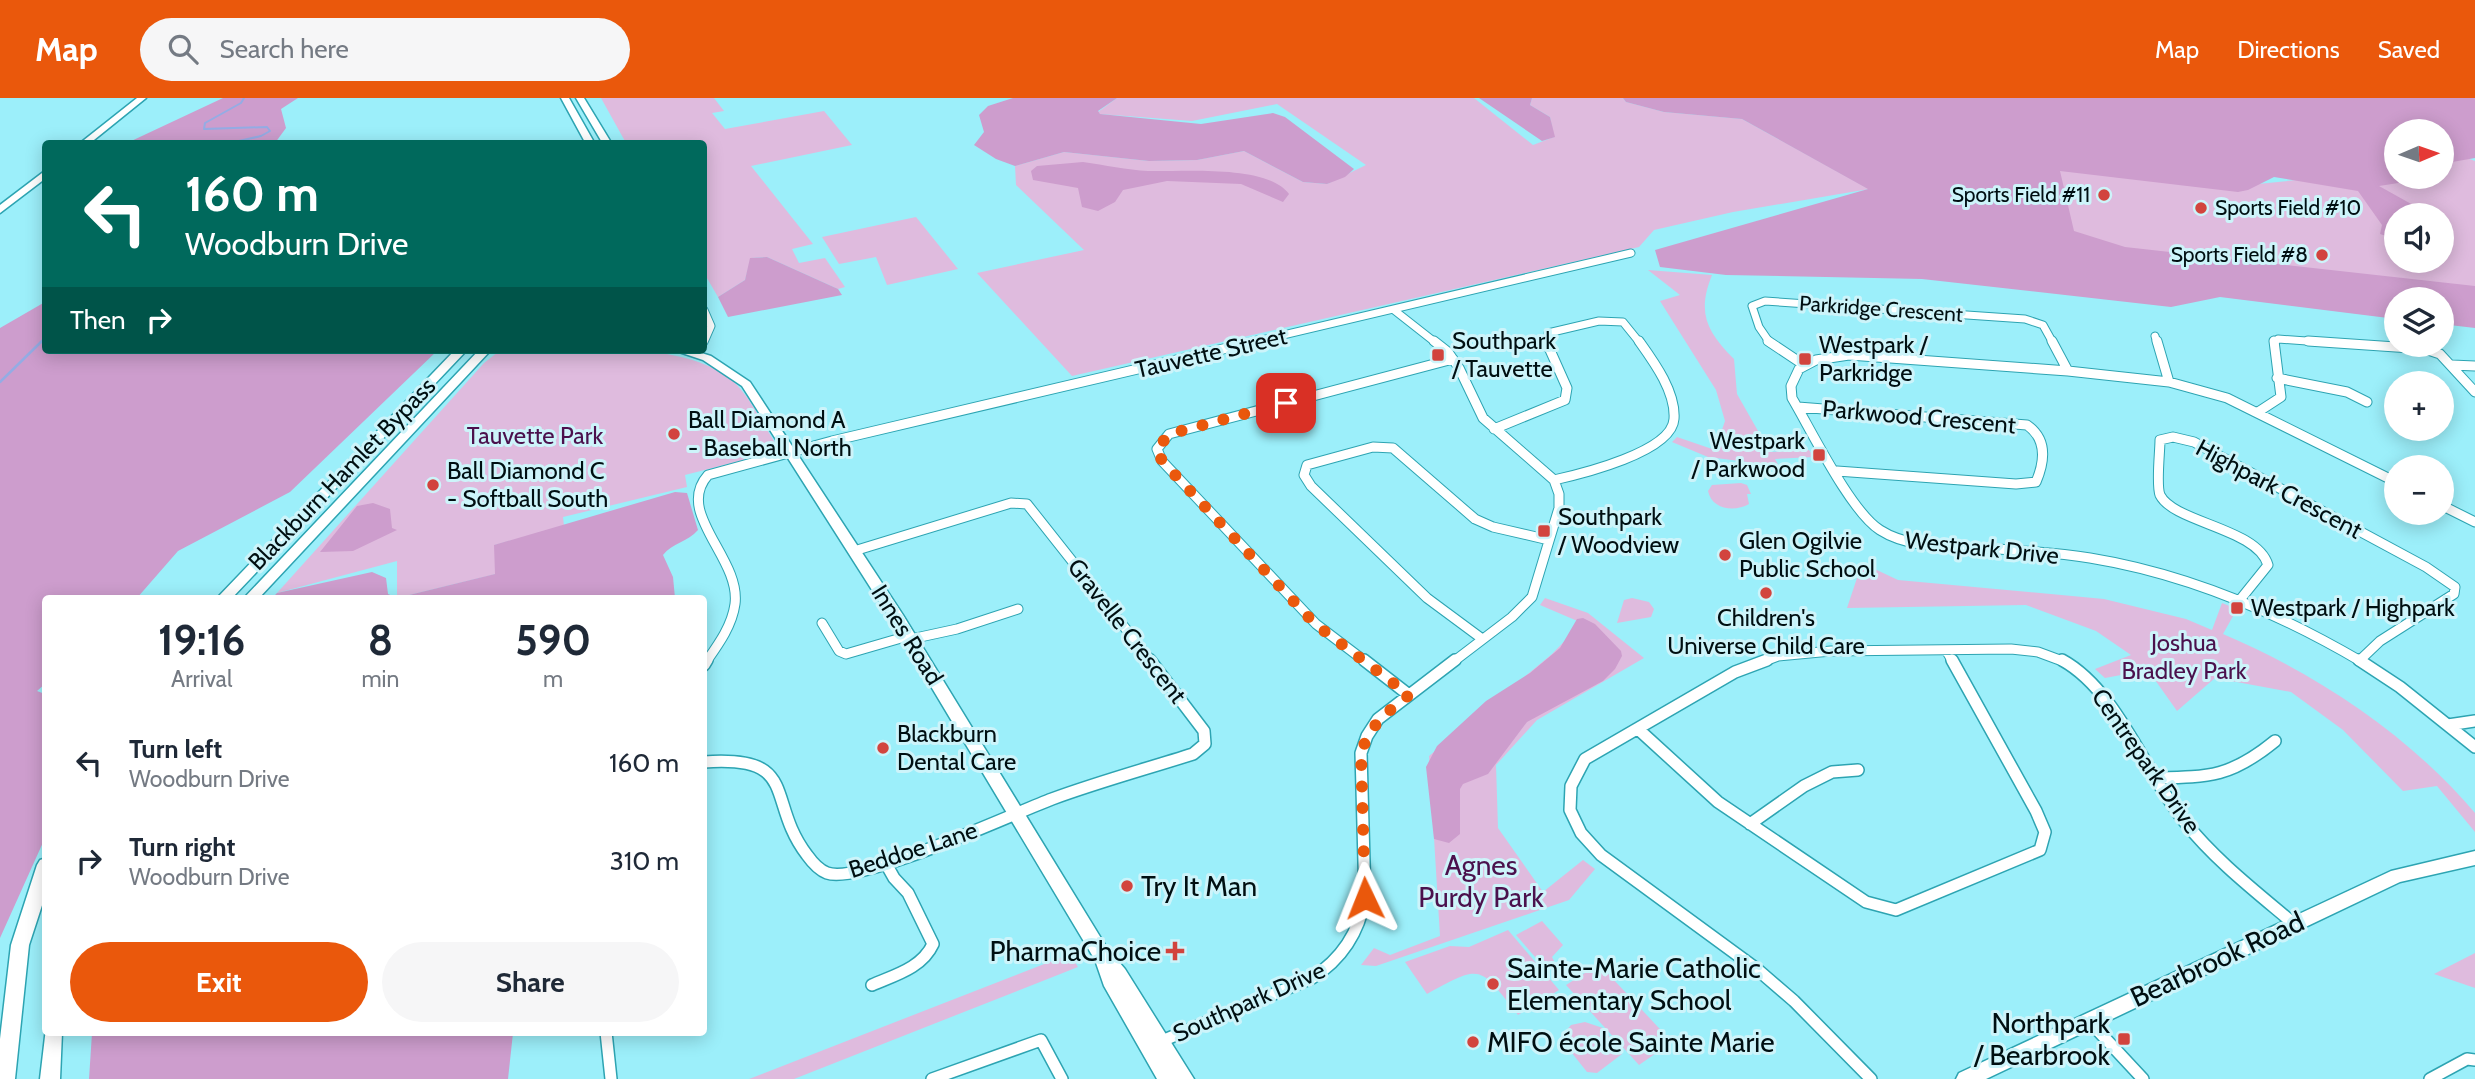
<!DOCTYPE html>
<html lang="en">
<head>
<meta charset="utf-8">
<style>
	:root { --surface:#fff; --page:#f6f6f7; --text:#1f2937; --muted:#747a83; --accent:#ea580c }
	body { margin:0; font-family:Cabin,sans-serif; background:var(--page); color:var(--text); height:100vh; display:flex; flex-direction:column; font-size:26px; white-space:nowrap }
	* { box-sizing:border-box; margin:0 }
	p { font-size:23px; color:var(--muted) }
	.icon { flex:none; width:38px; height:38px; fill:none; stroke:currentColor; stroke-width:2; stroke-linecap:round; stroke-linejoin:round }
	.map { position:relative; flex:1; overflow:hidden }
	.panel { position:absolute; left:42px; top:497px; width:665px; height:441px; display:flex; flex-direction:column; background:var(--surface); border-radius:7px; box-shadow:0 4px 18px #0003 }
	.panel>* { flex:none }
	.guide { position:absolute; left:42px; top:42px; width:665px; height:214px; border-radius:7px; box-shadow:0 4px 18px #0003; background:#00695c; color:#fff; overflow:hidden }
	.needle { width:46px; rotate:88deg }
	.buttons { position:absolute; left:2384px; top:21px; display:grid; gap:14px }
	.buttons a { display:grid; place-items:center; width:70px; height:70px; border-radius:50%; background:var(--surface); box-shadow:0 4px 18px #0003; font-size:35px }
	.pin { position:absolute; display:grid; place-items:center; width:60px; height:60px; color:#fff; margin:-30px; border-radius:14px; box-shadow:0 4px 10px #0006 }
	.me { position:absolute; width:77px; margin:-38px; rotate:358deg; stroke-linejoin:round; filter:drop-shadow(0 0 5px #0008) }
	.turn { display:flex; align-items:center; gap:24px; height:147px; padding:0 28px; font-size:32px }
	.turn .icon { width:91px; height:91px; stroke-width:2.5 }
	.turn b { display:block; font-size:49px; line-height:60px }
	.then { display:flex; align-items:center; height:66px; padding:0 28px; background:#0003; gap:14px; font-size:26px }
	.eta { display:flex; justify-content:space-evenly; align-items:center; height:119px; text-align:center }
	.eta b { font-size:42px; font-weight:700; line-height:49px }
	.button { display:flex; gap:14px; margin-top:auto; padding:14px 28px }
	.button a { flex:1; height:80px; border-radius:42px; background:var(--accent); color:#fff; font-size:28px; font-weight:700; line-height:80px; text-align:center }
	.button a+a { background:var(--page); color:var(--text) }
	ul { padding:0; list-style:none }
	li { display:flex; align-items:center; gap:21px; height:98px; padding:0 28px }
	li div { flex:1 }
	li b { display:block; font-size:26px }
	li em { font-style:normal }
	header { display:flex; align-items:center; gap:42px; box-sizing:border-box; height:98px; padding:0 35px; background:var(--accent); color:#fff }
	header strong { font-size:33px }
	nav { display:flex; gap:38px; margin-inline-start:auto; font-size:24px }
	.search { width:490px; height:63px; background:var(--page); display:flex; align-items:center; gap:18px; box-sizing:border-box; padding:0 24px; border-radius:38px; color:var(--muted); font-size:26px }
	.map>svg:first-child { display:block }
	.green { fill:#dfbbde; fill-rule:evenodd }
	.forest { fill:#cd9dcd }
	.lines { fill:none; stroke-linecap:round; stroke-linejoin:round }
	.stream-far1 { stroke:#94ace4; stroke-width:2 }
	.stream { stroke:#94ace4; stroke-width:2.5 }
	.street-far2-casing { stroke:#2da4b2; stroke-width:9 }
	.street-far1-casing { stroke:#2da4b2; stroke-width:11 }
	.street-casing { stroke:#2da4b2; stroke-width:14 }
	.secondary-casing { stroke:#2da4b2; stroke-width:3 }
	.street-far2 { stroke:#fff; stroke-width:7 }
	.street-far1 { stroke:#fff; stroke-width:9 }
	.street { stroke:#fff; stroke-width:11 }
	.secondary { fill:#fff; fill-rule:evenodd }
	.route { stroke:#ea580c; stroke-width:12; stroke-dasharray:0 21.6 }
	.poi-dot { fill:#d2443e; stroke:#cdf4fa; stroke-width:2.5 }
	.labels { text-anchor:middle; stroke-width:6; stroke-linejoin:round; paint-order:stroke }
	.far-poi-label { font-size:21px; fill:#000f12; stroke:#cdf4fa; text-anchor:end }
	.far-street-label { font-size:21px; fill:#000f12; stroke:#cdf4fa }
	.poi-label { font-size:24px; fill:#000f12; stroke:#cdf4fa; text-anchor:start }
	.street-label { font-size:24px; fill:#000f12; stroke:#cdf4fa }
	.park-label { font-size:24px; fill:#4b114d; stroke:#cdf4fa }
	.near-park-label { font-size:28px; fill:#4b114d; stroke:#cdf4fa }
	.near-poi-label { font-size:28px; fill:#000f12; stroke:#cdf4fa; text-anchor:start }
	.near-street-label { font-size:28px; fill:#000f12; stroke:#cdf4fa }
</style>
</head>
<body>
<header>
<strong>Map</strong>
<div class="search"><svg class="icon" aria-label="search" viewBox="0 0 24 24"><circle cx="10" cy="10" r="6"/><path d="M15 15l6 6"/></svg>Search here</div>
<nav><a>Map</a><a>Directions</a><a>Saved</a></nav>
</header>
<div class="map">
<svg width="2475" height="981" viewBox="0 0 2475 981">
	<rect width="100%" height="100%" fill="#9ceffa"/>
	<!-- green -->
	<path class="green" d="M601,0H714L724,13L712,15L725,31L824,13L852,47L751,68L813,146L792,151L799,165L825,160L845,189L838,191L767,159L751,160L745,182L718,199L704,175V46L626,45Z
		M1117,0H1474L1533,47L1554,39L1550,19L1530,7L1532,0H1623L1626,4L1664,14L1742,21L1869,91L1733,114L1654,132L1639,149L1072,278L977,175L1084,152L1016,87L1015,68L1064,54L1149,63L1197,62L1244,53L1303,84L1327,86L1366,67L1277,6L1192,23L1100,16L1098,14Z
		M2461,58L2475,63V195L2120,155L2062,133L2043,64L2218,90L2396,72V79H2441V64ZM2396,117H2441V163H2396Z
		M916,119L958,171L887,187L876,159L839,166L822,139Z
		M1648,172L1712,177C1697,214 1706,233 1734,261L1737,296L1770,354L1809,352L1814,359L1775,361L1779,368L1708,359L1672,344L1677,339L1715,352L1725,323L1716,292L1660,203L1680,197Z
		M508,252C571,252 690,239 737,287C752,303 764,328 776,346L767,356L685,377L687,389L563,419L564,428L495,447L496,476L397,500V463L277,495L484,265L498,254Z
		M1741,385L1747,387L1751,396H1747L1749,406C1735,414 1712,412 1708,393L1712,387Z
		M1862,465L1898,482L2104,501L2186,521L2212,532L2222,505L2237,511L2223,536C2317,576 2409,637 2475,715V734L2437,688L2403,693L2343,632L2291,594L2215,580L2177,613L2148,572L2105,580L2095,571L2131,557L2096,533L2026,507L1847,510Z
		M1545,500L1588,515L1644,560L1537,622L1496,667L1498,730L1543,794L1583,762L1595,771L1569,802L1376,868L1361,867L1374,850L1390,857L1440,838L1429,658L1552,556L1582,525L1540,507Z
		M1632,500L1649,504L1654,511L1651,519L1617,525L1624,502Z
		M1542,823L1563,847L1552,859L1554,863L1542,867L1516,837Z
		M1508,832L1559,892L1518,917C1479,868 1483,865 1427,896L1405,864L1450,848L1469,849Z
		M2475,855V890L2434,876Z
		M1070,856L1078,869L794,981H749Z
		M1599,866L1672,944L1639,967L1566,887Z
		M1585,924L1603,930L1622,956L1597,975L1587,974L1560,940L1571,927Z"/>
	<!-- forest -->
	<path class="forest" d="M223,0H298L281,11L286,30L275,45H127Z
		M1013,0H1117L1098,13L1100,16L1201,26L1273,15L1285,19L1354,71L1345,79L1327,86L1303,84L1244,53L1197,62L1149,63L1064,54L1015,68L996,61L974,47L984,34L979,17L988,8Z
		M1479,0H1532L1530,7L1550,19L1555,39L1542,43Z
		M1623,0H2475V60L2441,66V33H2396V79L2431,80L2379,88L2431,117H2396V141L2380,136L2382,127L2358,93L2274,79L2248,92L2238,94L2060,73L2074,133L2125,149L2475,188V230L2441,226V201H2396V221L2220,199L2171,209L1922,181L1726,177L1660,169L1655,152L1868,91L1742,21L1664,14L1626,4Z
		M1083,64C1105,67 1127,72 1148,73C1182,74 1267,66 1289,96L1283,104L1241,86L1167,83L1123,92L1115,104L1098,113L1082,109L1078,90L1033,82L1031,73L1037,68Z
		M767,159L838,191L842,197L728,219L718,199L745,182L750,160Z
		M45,204L46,252H438L290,394L178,453L137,500H46L45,586L37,593L45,596V740L0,840V230Z
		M675,394L687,395L698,432C688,444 672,445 663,457L673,479L675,500H272L277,495L372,474L386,480L388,496L397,500L495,476L494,447Z
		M373,405L390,411L392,430L397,432L353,453L320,454L357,408Z
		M1583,520L1595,526L1621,553L1622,558L1615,571L1603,583L1527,624L1488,676L1463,686L1460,691V736L1449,745L1434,741L1426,669L1437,648L1486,603L1530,575L1560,550L1577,521Z
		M92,935V934L513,935L508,981H89Z"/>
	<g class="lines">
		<!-- stream-far1 -->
		<path class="stream-far1" d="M226,46L261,38L270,33L267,29L204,31L205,25L241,5L244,0
			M40,245L46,239"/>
		<!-- stream -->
		<path class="stream" d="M0,284L42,243"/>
		<defs>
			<path id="street-far2" d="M704,212L711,228L704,244
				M1394,212L1436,245
				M2155,238L2157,245
				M1249,245L1631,155
				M1547,245L1548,235L1599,223L1623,224L1640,245
				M1770,245L1759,229L1752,208L1765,203L2025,221L2043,227L2053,245
				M2274,245L2278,241L2334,245"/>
			<path id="street-far1" d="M1434,243L1448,254L1459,270L1483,320L1554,382L1559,396V410L1532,499L1512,519L1453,564
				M1768,243L1804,267
				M2052,243L2068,273
				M2157,243L2169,284
				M2308,243L2425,251L2440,256L2475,294
				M2452,267L2475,268
				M2277,280L2347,294L2367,304
				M1798,309L2027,327C2047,341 2045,363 2036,384L2016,386L1837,373
				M2258,314L2281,299L2274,243
				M1494,331L1565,302L1567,290L1546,243
				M1554,382C1581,376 1672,354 1674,321C1676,294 1654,264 1639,243
				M2441,407L2475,424
				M854,453L1011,405L1027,406L1152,564
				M2239,503L2268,467C2257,430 2174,425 2160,397C2156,387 2160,354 2160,342L2173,339L2194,344L2426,469L2455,489L2454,496L2380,543L2359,563
				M822,525L839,553L846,556L908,538
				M1481,540L1427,500L1311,388L1304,377L1307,367L1373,349L1393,350L1475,421L1493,429L1549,442
				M911,541L957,531L1018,511
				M1946,552L1953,564
				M706,564C718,547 732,528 735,506C741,460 674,415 708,377L832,343L1257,243
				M1366,564L1316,526L1162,363L1157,351L1169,336L1453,261
				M1762,564L1778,558L1831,553L2011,551L2038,554L2065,564
				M2362,564C2277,514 2188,476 2090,460C2053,454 2015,452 1978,450C1946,448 1908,450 1880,432C1851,414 1811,332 1792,300L1791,288L1799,271L1816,262L1849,257L2068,273L2169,284L2227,300L2396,384"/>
			<path id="street" d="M1364,562L1409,597
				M1767,562L1735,574L1585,661L1571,688L1570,712L1581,735L1601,757L1758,872L1794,903L1871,981
				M2062,562C2117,592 2145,675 2184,723C2215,762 2255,793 2293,825
				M2359,562L2400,589L2475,649
				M704,567L707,562
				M2448,627L2475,623
				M1638,631L1718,704L1866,804L1896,812L2040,752L2045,734L2036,713L1952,562
				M704,664C801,657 765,702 807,757C812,764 819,772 827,775C860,787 1012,716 1052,701C1098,684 1146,671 1193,656L1205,646L1204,633L1150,562
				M2155,680C2210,679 2231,679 2275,643
				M1750,726L1804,688L1832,674L1858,672
				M872,887C895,877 922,870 933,846L908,795L894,780L885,764
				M2089,923L2143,981
				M606,934L611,981
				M1157,945L1312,880C1342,861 1359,835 1365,800L1361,655L1367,638L1378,621L1455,562
				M932,981L1041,942L1062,981
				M2430,981L2467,961L2475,962"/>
			<path id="secondary" d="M137,0H146L89,46H79Z
				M561,0H569L595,46H586Z
				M576,0H584L612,46H603Z
				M46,72V80L0,115V107Z
				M455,252H467L232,500H217Z
				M479,252H491L259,500H244Z
				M673,252H692L711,258L750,284L903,517L1107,850L1125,871L1194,981H1157L1104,888L1095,862L893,525L742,288L703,262Z
				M2475,753V767L2400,784L1986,981H1956L1959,975L2391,773Z
				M46,760V795L29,847L15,981H0V941L11,847L37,767L40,762Z
				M46,930V934H62L60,981H40Z"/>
		</defs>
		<!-- street-far2 casing -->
		<use href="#street-far2" class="street-far2-casing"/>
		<!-- street-far1 casing -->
		<use href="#street-far1" class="street-far1-casing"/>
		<!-- street casing -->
		<use href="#street" class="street-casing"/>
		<!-- secondary casing -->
		<use href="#secondary" class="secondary-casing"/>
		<!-- street-far2 -->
		<use href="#street-far2" class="street-far2"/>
		<!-- street-far1 -->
		<use href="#street-far1" class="street-far1"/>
		<!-- street -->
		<use href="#street" class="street"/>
		<!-- secondary -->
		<use href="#secondary" class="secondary"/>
	</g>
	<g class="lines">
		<!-- route -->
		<path class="route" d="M1286,305L1169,336L1157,351L1162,363L1315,526L1409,597C1386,615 1370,627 1361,655L1365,800"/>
	</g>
	<!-- markers -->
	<g class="poi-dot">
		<circle cx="2104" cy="97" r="7"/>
		<circle cx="2201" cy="110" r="7"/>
		<circle cx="2322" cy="157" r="7"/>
		<rect x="1431" y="250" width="14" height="14" rx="3.5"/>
		<rect x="1798" y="254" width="14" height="14" rx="3.5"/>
		<circle cx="674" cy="336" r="7"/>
		<rect x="1812" y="350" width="14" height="14" rx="3.5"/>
		<circle cx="433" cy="387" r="7"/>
		<rect x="1537" y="426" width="14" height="14" rx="3.5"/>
		<circle cx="1725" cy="457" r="7"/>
		<circle cx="1766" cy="495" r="7"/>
		<rect x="2230" y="503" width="14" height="14" rx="3.5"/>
		<circle cx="883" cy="650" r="7"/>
		<circle cx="1127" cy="788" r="7"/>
		<path d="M1171.5 842.5h7v7h7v7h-7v7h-7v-7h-7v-7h7z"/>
		<circle cx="1493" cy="886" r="7"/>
		<rect x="2117" y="934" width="14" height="14" rx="3.5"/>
		<circle cx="1473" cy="944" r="7"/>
	</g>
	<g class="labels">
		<!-- far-poi labels -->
		<g class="far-poi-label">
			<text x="2090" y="104">Sports Field #11</text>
			<text x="2215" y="117" text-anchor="start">Sports Field #10</text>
			<text x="2308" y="164">Sports Field #8</text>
		</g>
		<!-- far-street labels -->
		<g class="far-street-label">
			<text transform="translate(1881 211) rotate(4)" y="7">Parkridge Crescent</text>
		</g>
		<!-- poi labels -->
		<g class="poi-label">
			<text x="1452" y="251">Southpark<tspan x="1452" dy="28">/ Tauvette</tspan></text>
			<text x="1819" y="255">Westpark /<tspan x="1819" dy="28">Parkridge</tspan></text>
			<text x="688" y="330">Ball Diamond A<tspan x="688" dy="28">- Baseball North</tspan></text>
			<text x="1805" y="351" text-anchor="end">Westpark<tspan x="1805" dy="28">/ Parkwood</tspan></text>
			<text x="447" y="381">Ball Diamond C<tspan x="447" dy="28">- Softball South</tspan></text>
			<text x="1558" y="427">Southpark<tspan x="1558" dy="28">/ Woodview</tspan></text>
			<text x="1739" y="451">Glen Ogilvie<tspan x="1739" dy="28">Public School</tspan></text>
			<text x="2251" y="518">Westpark / Highpark</text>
			<text x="1766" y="528" text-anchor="middle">Children's<tspan x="1766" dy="28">Universe Child Care</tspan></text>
			<text x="897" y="644">Blackburn<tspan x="897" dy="28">Dental Care</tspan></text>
		</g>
		<!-- street labels -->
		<g class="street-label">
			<text transform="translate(1211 255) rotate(-13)" y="8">Tauvette Street</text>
			<text transform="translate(1919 319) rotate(5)" y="8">Parkwood Crescent</text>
			<text transform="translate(342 376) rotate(-46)" y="8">Blackburn Hamlet Bypass</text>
			<text transform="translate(2279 391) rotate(28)" y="8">Highpark Crescent</text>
			<text transform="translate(1982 450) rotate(6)" y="8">Westpark Drive</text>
			<text transform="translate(1127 533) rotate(52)" y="8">Gravelle Crescent</text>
			<text transform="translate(907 537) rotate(58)" y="8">Innes Road</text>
			<text transform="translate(2146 663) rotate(55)" y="8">Centrepark Drive</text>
			<text transform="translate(913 752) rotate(-18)" y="8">Beddoe Lane</text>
			<text transform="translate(1249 904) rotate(-24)" y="8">Southpark Drive</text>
		</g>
		<!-- park labels -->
		<g class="park-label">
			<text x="535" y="346">Tauvette Park</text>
			<text x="2184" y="553">Joshua<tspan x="2184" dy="28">Bradley Park</tspan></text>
		</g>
		<!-- near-park labels -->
		<g class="near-park-label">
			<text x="1481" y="777">Agnes<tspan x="1481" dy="32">Purdy Park</tspan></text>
		</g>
		<!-- near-poi labels -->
		<g class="near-poi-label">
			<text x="1141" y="798">Try It Man</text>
			<text x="1161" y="863" text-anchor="end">PharmaChoice</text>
			<text x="1507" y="880">Sainte-Marie Catholic<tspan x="1507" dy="32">Elementary School</tspan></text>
			<text x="2110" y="935" text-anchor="end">Northpark<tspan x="2110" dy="32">/ Bearbrook</tspan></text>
			<text x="1487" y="954">MIFO école Sainte Marie</text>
		</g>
		<!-- near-street labels -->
		<g class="near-street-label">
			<text transform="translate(2217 861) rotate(-25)" y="10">Bearbrook Road</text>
		</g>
	</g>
</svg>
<div class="buttons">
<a><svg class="needle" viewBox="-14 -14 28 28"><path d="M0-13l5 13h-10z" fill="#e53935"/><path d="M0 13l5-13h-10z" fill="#747a83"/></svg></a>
<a><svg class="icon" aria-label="sound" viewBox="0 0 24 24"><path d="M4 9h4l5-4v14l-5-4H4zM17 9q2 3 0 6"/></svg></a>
<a><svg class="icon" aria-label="layers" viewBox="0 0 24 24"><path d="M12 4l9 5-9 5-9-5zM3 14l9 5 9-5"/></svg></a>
<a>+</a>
<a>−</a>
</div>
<div class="pin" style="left:1286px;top:305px;background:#d93025"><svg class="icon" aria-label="arrive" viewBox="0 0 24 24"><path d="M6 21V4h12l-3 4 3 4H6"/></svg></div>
<svg class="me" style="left:1365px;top:800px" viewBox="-20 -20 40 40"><path d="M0-17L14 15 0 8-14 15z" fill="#ea580c" stroke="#fff" stroke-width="4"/></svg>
<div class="guide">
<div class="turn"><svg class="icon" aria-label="left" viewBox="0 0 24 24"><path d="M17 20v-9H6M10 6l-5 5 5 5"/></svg><div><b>160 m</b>Woodburn Drive</div></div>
<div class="then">Then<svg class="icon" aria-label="right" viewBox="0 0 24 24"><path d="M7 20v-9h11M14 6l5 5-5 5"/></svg></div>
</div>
<section class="panel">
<div class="eta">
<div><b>19:16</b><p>Arrival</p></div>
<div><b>8</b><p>min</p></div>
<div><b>590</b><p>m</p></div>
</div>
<ul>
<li><svg class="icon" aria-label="left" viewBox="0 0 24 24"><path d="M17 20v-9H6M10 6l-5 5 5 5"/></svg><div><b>Turn left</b><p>Woodburn Drive</p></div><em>160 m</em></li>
<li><svg class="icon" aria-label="right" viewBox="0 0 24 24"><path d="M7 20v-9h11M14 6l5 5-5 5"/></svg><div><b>Turn right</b><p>Woodburn Drive</p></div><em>310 m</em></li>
</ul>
<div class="button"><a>Exit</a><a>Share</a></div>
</section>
</div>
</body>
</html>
